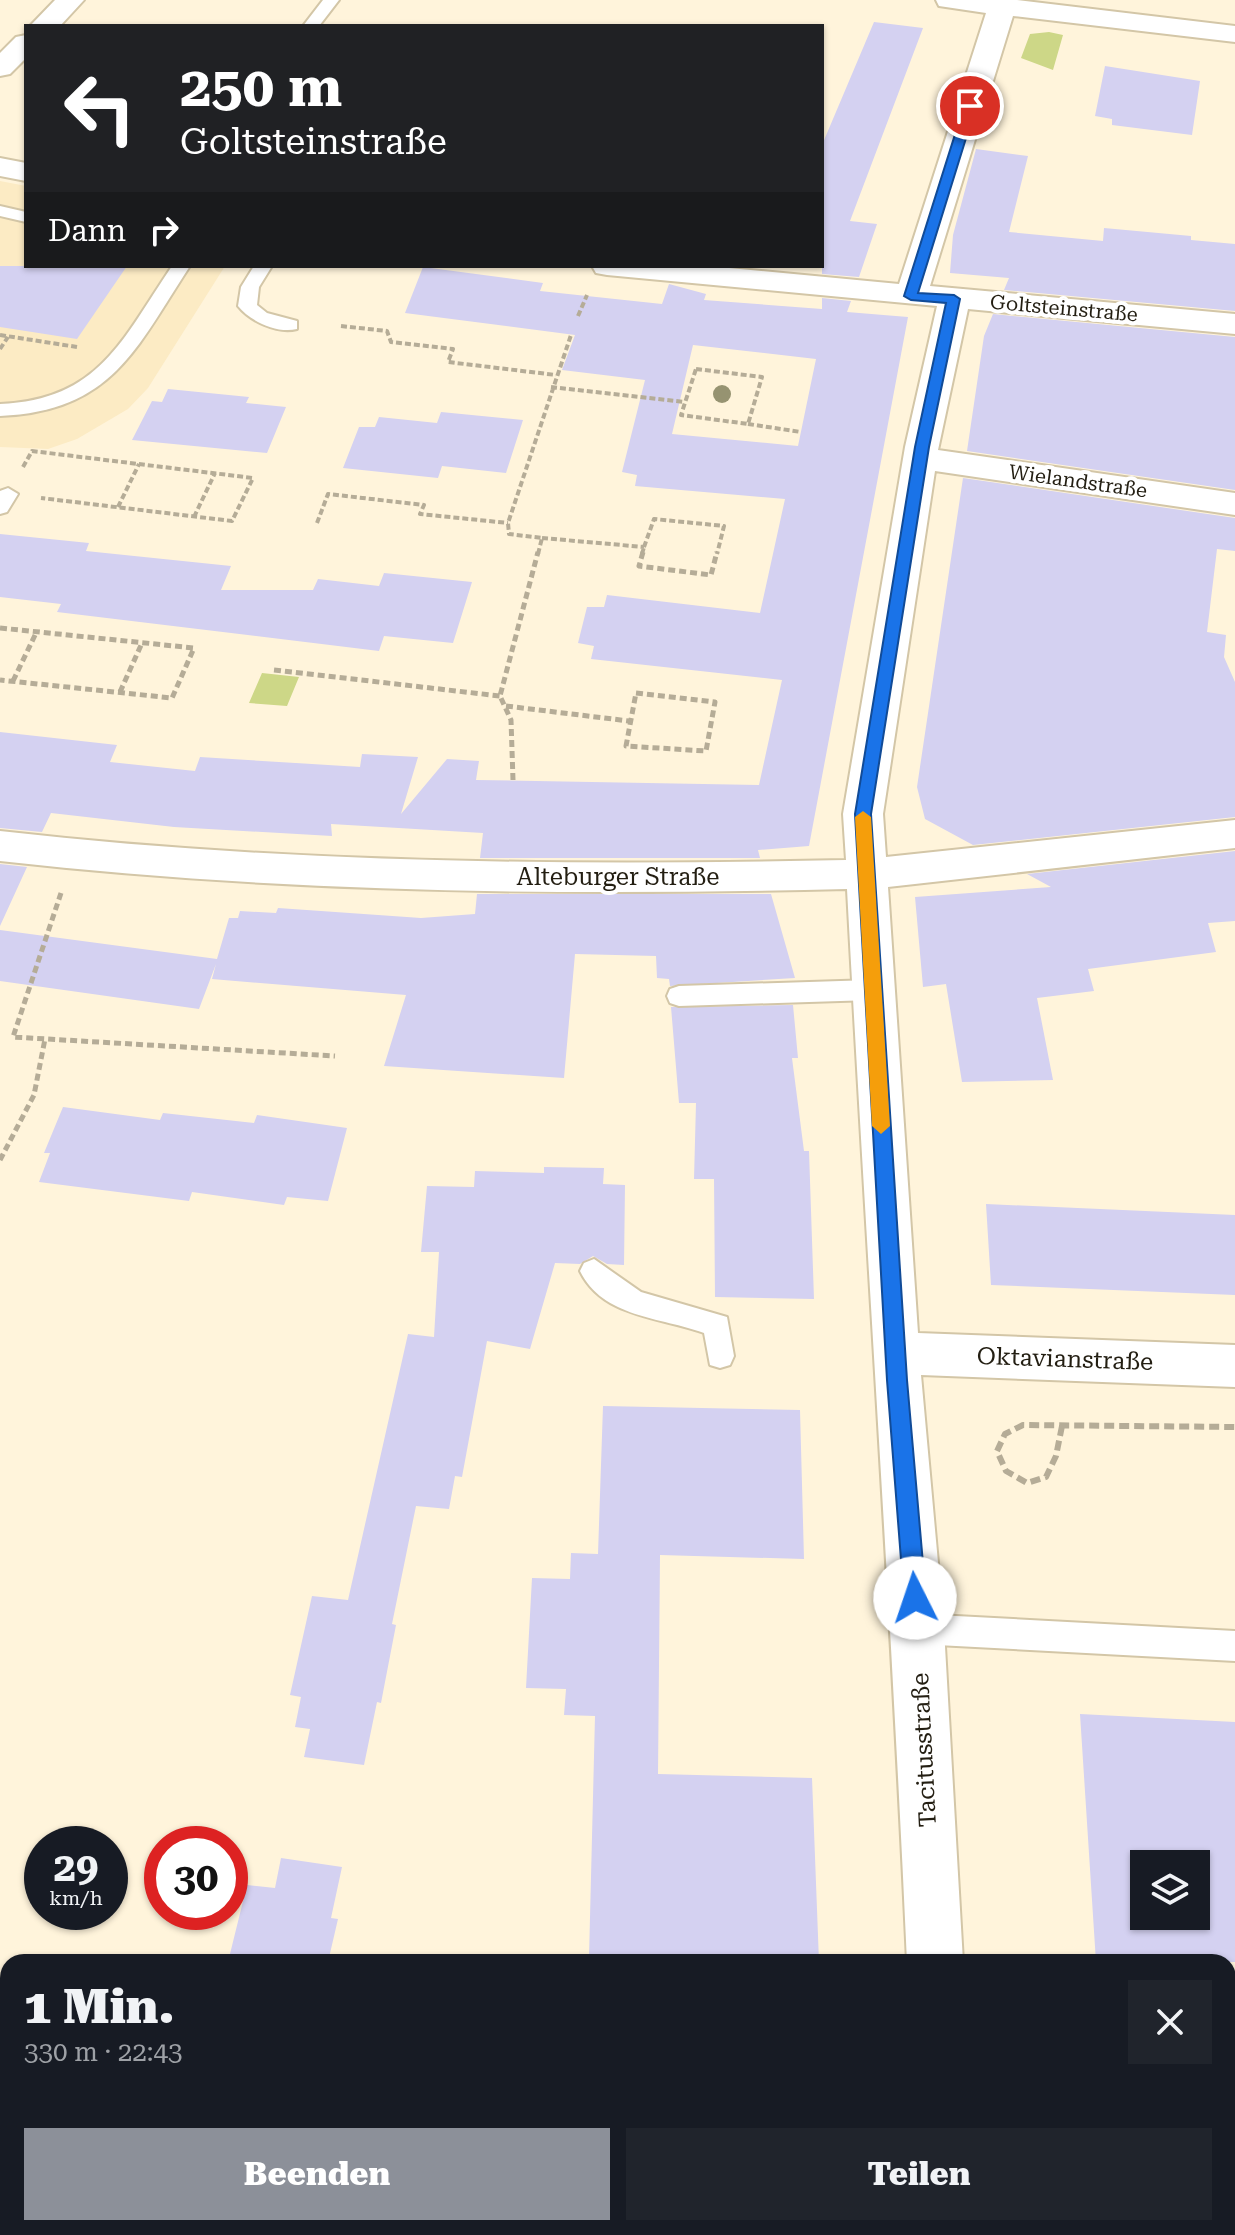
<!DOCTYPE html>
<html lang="de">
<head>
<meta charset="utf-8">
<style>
	:root { --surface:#171b24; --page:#20242c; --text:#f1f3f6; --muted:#9ea1a6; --accent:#8c9099 }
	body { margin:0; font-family:"Roboto Serif",serif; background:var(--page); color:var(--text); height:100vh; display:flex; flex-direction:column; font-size:30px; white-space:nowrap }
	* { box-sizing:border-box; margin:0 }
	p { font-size:26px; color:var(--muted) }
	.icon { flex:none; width:44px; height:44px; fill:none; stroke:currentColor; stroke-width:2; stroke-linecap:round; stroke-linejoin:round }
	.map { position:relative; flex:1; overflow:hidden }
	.drawer { position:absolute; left:0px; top:1954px; width:1236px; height:282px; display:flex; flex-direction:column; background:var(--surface); border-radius:24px 24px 0 0; box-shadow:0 2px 6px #0004 }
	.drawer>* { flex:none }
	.guide { position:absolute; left:24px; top:24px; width:800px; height:244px; border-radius:0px; box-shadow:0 2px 6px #0004; background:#202124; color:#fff; overflow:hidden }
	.tools { position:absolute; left:1130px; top:1850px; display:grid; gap:16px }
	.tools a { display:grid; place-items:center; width:80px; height:80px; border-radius:0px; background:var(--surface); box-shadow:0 2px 6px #0004; font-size:40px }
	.speed { position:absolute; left:24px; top:1826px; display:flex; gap:16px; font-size:40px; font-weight:700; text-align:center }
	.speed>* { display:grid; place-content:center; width:104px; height:104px; border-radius:50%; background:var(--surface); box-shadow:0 2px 6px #0004; line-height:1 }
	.speed small { font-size:20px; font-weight:400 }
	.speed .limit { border:12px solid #d22; background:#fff; color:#111 }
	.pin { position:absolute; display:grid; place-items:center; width:68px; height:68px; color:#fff; margin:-34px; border:4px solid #fff; border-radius:50%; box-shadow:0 2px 8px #0007 }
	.me { position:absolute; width:88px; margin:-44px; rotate:356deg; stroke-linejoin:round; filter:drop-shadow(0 0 6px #0008) }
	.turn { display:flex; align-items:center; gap:28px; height:168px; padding:0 24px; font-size:36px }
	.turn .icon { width:104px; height:104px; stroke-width:2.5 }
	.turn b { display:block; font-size:56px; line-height:68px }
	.then { display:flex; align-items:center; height:76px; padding:0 24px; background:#0003; gap:16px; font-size:30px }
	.round { display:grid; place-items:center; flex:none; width:84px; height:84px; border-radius:0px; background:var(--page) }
	.head { display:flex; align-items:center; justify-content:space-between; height:136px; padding:0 24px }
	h1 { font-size:48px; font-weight:800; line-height:60px }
	.primary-button { display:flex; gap:16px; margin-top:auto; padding:16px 24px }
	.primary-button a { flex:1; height:92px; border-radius:0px; background:var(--accent); color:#fff; font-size:32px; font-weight:800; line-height:92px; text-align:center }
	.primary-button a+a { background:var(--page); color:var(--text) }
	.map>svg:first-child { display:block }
	.built { fill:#fcebc4 }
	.green { fill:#cdd787 }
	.building { fill:#d4d1f1; fill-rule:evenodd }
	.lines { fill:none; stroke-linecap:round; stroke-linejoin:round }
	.lane-casing { stroke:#d3c6a7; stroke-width:4 }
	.street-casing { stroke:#d3c6a7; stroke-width:4 }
	.path-far2 { stroke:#b5ac97; stroke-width:4; stroke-dasharray:6 3; stroke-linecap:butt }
	.path-far1 { stroke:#b5ac97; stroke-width:5; stroke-dasharray:7 4; stroke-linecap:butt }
	.path { stroke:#b5ac97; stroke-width:6; stroke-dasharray:10 5; stroke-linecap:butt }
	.lane { fill:#fff; fill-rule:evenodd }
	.street { fill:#fff; fill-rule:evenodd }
	.tree { fill:#969371 }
	.route { fill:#1a73e8; stroke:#114b97; stroke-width:2 }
	.slow { fill:#f59e0b }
	.labels { text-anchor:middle; stroke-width:8; stroke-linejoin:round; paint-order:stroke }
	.far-street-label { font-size:20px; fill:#231e12; stroke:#fff }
	.street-label { font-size:24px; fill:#231e12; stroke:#fff }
</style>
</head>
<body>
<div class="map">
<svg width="1235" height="2235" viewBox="0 0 1235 2235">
	<rect width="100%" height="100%" fill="#fff4db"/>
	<!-- built -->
	<path class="built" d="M0,181L26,186V266H225L148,388L128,409L77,439L48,449L0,447Z"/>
	<!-- green -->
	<path class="green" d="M1049,32L1063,35L1053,70L1021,58L1030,34Z
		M262,673L299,677L287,706L249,703Z"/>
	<!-- building -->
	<path class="building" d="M874,22L923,28L850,221L877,224L859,277L822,274V145Z
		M1105,66L1200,81L1192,135L1112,125V119L1095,116Z
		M976,149L1028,156L1009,232L1103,241L1104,228L1191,236V240L1235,244V311L1004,290L1009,278L950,273L953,235Z
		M0,266H127L77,339L0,327Z
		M423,267L543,283L540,291L662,304L669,284L706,294L704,300L822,309V298L851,301L847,312L908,317L809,846L758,850L760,858H480L483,833L331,824L332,836L174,827L51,813L42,832L0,828V732L117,745L110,762L195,771L200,757L360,767L362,754L418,757L401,814L447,759L479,761L476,780L759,785L782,680L591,659L594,646L578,643L587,607H604L607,595L760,613L785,499L635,486L637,475L622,472L645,380L562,370L575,335L405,313ZM693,345L816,359L798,446L672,434Z
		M993,314L1235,337V490L967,451L984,336Z
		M168,389L249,397L246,403L286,407L267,453L132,440L152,401L162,402Z
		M441,412L523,420L506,473L442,466L438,478L343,468L359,427H375L379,417L437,423Z
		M963,478L1235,518V551L1217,549L1207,632L1226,635L1224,657L1235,682V817L973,845L925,819L917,787Z
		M0,534L89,543L86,551L231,566L221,590H313L318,579L379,586L384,573L472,582L453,643L384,636L379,651L57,612L61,604L0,597Z
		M1235,851V921L1208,923L1216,952L1088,969L1094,991L1037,998L1053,1080L962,1082L946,984L923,987L915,897L1051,887L1027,874Z
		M0,864L27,867L0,926Z
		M477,894H771L795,978L670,986L669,979L657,978L656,956L575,954L564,1078L384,1066L406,995L212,979L216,964L199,1009L0,981V930L217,959L229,918H238L240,911L276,913L278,908L421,918L475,914Z
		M793,1005L798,1058H792L804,1151H809L814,1299L715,1297L714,1179H694L696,1103H679L671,1007Z
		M63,1107L160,1120L163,1113L254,1123L257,1115L347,1128L328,1201L287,1197L284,1205L192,1192L189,1201L39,1182L50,1153H44Z
		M544,1167L604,1168L603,1184L625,1185L624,1265L607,1264L593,1256L580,1264L555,1263L530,1349L487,1341L462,1477L455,1476L449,1509L416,1506L392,1624L396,1625L385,1682L381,1703L377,1702L364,1765L304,1757L310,1729L295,1727L301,1697L290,1695L312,1596L348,1600L408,1334L434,1337L439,1252H421L427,1186L474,1187L475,1171L544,1173Z
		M986,1204L1235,1215V1295L991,1285Z
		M603,1406L800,1410L804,1559L660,1555L658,1774L812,1778L819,1962L589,1958L595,1716L564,1715L566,1689L526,1688L532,1578L570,1579L571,1553L598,1554Z
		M1080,1714L1235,1722V1962H1096ZM1144,1864H1196V1916H1144Z
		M281,1858L342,1867L331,1918L338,1919L328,1962H228L247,1885L275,1888Z"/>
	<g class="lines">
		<defs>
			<path id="lane" d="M323,0H339L319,26H303Z
				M0,206L26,212V222L0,216Z
				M172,266H190C135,350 112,411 0,416V404C99,400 122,340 172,266Z
				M254,266H272L259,287L257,305L267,313L297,321V329C277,334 250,321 238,306L241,287Z
				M8,488L18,494L7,512L0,514V491Z
				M872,980L881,983L884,990L881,997L872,1000L679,1006L670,1003L667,996L670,989L679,986Z
				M594,1259L641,1292L727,1317L734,1356L730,1365L720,1368L710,1365L704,1333C661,1317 603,1318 580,1271L584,1263Z
				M918,1614L1235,1631V1661L918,1644L907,1639L903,1629L907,1619Z"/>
			<path id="street" d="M55,0H84L60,26H30Z
				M936,0H1017L1235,26V42L1013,16L930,286L1235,314V334L968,309L938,450L1235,493V515L935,471L883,814L886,857L1235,820V848L888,887L918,1333L1235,1345V1387L921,1375L944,1629L963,1962H907C891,1604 866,1247 847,889C564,896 282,893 0,861V831C281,863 563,866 846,860L843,814L905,447L937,306L607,275L596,273L592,266H708L899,284L986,13L939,6Z
				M26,35V58L10,74L0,76V53L16,37Z
				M0,158L26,163V181L0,176Z
				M919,2228H979L981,2235H919Z"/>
		</defs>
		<!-- lane casing -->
		<use href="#lane" class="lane-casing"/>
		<!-- street casing -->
		<use href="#street" class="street-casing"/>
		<!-- path-far2 -->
		<path class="path-far2" d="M578,316L587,295
			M341,326L387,331L391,342L453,349L448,362L556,375
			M0,335L77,347
			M0,349L8,337
			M696,369L762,377L748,424L681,415Z
			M551,387L685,402
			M748,424L801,432
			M23,467L32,451L253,478L232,521L41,498
			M118,507L139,464
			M194,517L215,473
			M317,523L328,494L424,505L420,514L508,523
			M542,538L644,547
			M644,547L654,519L724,526L717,554
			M538,554L542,538L509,534L508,523L571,335
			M642,554L644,547"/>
		<!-- path-far1 -->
		<path class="path-far1" d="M643,552L639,566L711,575L717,552
			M0,628L194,648L172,698L0,680
			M274,670L500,696
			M13,681L37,631
			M120,692L142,643
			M636,693L715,702L706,751L626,746Z
			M506,706L629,721
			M513,780L511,720L500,696L538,552
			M61,893L13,1037L335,1056
			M0,1160L34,1095L45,1039"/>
		<!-- path -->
		<path class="path" d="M1062,1426L1056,1456L1046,1477L1027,1483L1006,1471L997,1451L1005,1434L1023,1425L1235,1427"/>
		<!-- lane -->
		<use href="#lane" class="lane"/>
		<!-- street -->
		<use href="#street" class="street"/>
	</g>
	<!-- trees -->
	<circle class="tree" cx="722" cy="394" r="9"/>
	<!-- route -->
	<path class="route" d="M970,102L976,106L918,293L954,295L960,299L929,447L871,814L907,1380L926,1598L923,1605L915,1608L907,1605L904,1598L887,1380L855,814L915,447L946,303L911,300L904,296L964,106Z"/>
	<!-- slow -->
	<path class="slow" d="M863,811L871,817L890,1126L881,1134L872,1126L855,817Z"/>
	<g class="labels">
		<!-- far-street labels -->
		<g class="far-street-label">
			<text transform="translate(1064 308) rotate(5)" y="7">Goltsteinstraße</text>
			<text transform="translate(1078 481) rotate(8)" y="7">Wielandstraße</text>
		</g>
		<!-- street labels -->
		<g class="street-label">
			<text x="618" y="885">Alteburger Straße</text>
			<text transform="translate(1065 1359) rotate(2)" y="8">Oktavianstraße</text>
			<text transform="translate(924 1750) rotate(-93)" y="8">Tacitusstraße</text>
		</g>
	</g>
</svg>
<div class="tools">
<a><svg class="icon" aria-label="layers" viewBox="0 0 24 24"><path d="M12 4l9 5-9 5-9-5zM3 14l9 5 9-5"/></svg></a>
</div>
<div class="speed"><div>29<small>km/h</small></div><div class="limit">30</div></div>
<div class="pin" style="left:970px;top:106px;background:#d93025"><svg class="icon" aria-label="arrive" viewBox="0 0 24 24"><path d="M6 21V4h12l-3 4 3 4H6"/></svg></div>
<svg class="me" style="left:915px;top:1598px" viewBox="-20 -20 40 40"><circle r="19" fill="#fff"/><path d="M0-13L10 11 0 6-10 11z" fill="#1a73e8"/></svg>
<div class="guide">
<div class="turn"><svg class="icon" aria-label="left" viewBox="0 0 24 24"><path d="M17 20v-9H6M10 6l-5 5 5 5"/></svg><div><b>250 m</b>Goltsteinstraße</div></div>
<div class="then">Dann<svg class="icon" aria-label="right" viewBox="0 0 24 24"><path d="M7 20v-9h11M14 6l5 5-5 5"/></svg></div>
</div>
<section class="drawer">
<div class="head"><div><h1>1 Min.</h1><p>330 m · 22:43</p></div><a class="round"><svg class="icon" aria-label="close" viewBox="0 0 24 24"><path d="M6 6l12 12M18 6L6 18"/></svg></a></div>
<div class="primary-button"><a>Beenden</a><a>Teilen</a></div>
</section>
</div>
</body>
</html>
